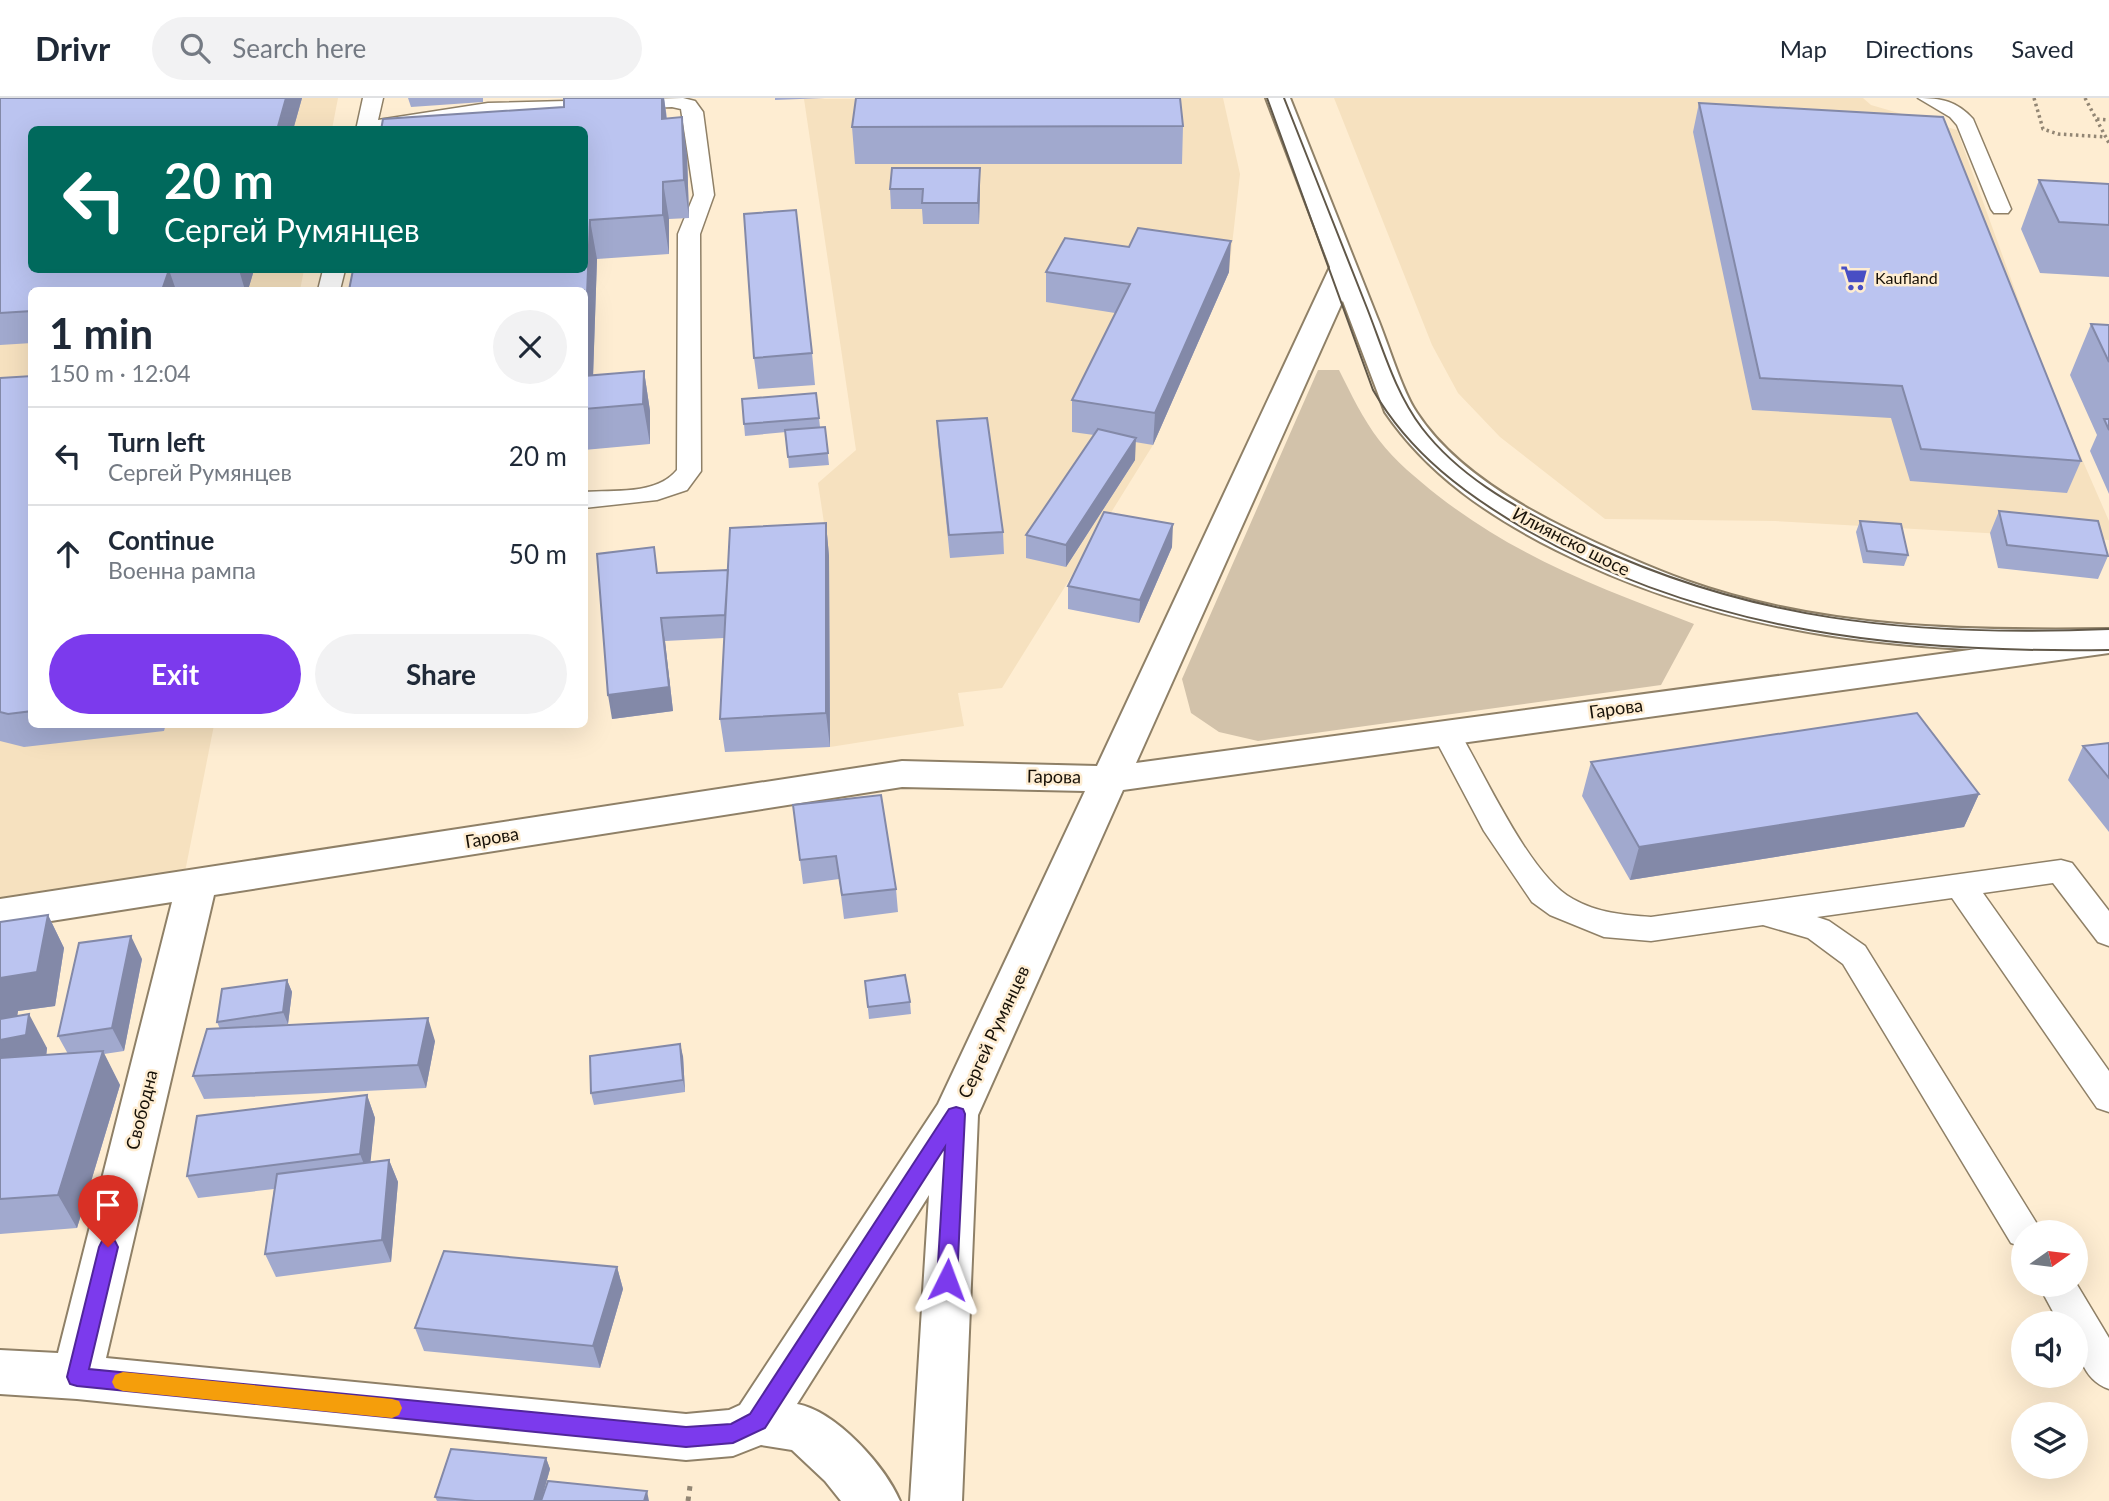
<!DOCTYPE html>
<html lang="en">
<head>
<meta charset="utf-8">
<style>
	:root { --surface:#fff; --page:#f2f2f3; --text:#1f2937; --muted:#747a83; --line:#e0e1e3; --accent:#7c3aed }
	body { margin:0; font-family:Lato,sans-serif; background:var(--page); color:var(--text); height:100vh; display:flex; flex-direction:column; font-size:26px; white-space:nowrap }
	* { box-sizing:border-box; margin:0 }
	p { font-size:23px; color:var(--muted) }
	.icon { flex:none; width:38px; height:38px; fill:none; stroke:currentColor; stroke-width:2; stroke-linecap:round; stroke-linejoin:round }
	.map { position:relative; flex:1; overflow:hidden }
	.side { position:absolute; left:28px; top:189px; width:560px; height:441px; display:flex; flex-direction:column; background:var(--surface); border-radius:10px; box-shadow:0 7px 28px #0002 }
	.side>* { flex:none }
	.hud { position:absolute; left:28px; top:28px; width:560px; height:147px; border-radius:10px; box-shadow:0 7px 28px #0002; background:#00695c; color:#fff; overflow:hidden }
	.needle { width:46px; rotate:76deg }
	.controls { position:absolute; left:2011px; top:1122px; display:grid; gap:14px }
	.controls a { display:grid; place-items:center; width:77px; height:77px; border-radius:50%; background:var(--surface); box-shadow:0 7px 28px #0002; font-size:35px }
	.pin { position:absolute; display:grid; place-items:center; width:60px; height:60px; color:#fff; margin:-72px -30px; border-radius:50% 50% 50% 0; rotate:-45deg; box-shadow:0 0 7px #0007 }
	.pin .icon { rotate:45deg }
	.me { position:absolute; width:77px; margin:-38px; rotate:3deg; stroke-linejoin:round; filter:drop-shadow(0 0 5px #0008) }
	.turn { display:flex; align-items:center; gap:24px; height:147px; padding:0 21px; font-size:32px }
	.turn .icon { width:91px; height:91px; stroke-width:2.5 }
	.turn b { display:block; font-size:49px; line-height:60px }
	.round { display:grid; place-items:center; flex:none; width:74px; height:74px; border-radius:37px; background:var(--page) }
	.headline { display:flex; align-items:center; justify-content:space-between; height:119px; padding:0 21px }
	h1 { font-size:42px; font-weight:700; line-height:52px }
	.cta { display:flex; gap:14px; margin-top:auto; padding:14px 21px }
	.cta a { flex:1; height:80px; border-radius:42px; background:var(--accent); color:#fff; font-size:28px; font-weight:700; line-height:80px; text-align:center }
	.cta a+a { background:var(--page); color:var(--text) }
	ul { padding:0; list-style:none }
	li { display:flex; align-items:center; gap:21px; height:98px; padding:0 21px; border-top:2px solid var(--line) }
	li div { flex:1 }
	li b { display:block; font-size:26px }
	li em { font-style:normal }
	header { display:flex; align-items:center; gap:42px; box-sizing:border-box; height:98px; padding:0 35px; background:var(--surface); border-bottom:2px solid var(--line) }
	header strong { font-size:33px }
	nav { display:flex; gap:38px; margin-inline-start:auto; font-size:24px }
	.search { width:490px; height:63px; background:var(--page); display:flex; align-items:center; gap:18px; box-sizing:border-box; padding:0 24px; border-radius:38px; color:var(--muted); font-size:26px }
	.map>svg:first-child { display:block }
	.built { fill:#f6e1bf }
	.green { fill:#d2c2aa }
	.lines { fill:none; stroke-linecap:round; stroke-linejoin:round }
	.lane-casing { stroke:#8f8067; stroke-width:3 }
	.street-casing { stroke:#8f8067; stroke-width:4 }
	.secondary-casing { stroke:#8f8067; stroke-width:4 }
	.path-far1 { stroke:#928674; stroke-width:3.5; stroke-dasharray:2.5 3.5; stroke-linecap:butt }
	.path { stroke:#928674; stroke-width:5; stroke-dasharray:4.5 6; stroke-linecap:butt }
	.lane { fill:#fff; fill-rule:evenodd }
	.street { fill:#fff; fill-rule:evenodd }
	.secondary { fill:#fff; fill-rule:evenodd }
	.tram { stroke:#615849; stroke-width:2 }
	.wall { fill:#a1a9ce }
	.shaded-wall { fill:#8389a8 }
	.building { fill:#bbc4f0; stroke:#8389a8; stroke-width:2 }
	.route { fill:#7c3aed; stroke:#51269a; stroke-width:2 }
	.slow { fill:#f59e0b }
	.labels { text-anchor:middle; stroke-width:5; stroke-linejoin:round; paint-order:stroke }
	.far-poi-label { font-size:16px; fill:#171108; stroke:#feedd2; text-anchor:start }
	.street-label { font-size:18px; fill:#171108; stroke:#feedd2 }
</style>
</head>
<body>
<header>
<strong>Drivr</strong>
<div class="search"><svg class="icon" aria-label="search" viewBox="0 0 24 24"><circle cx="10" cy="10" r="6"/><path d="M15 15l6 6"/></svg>Search here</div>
<nav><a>Map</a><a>Directions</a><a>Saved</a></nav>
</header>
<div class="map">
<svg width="2109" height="1403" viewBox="0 0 2109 1403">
	<rect width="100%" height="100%" fill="#feedd2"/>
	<!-- built -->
	<path class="built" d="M0,0H338L332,31L32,32V172H304L300,192H32V626L214,627L185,774L0,802Z
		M1223,0L1240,76L1229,174L1153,347L1002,590L958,595L964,628L830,649L829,458L818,385L856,352L804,1Z
		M1334,0H1863L1871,7L1957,32L2048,283L2109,423V442L1775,423L1605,421L1500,339L1458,295L1432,247Z"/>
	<!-- green -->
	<path class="green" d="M1318,272H1339C1351,296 1363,321 1379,342C1395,363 1417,381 1437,397C1518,460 1600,490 1694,526L1661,587L1258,643L1219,634L1191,615L1182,581Z"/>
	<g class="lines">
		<defs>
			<path id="lane" d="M363,0H383L378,22L488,5L683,0L695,3L703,14L714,97L700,136L701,373L687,392L657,402L584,410V394C613,392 657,397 677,372L678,136L694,97L681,11L672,9L488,17L394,32H356Z
				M1918,0C1941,0 1957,3 1973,21L2011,111L2008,115H1994L1991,111L1957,27L1950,19Z
				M323,172H345L340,192H318Z
				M1446,625L1456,628C1483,672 1529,778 1573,801C1598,815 1623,817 1651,819L2061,762L2072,765L2109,813V848L2098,844L2053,785L1983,795L2109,973V1014L2097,1010L1952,800L1817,819L1829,823L1865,848L2042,1134H2023V1149L2011,1145L1843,866L1808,840L1763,827L1651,843L1604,839L1550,817L1532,804L1484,733L1432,635L1436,628Z
				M2076,1185L2109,1240V1291C2081,1281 2076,1252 2076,1225H2059L2038,1186Z"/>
			<path id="street" d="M1343,163L1353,165L1357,171L1136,665L2109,533V555L1123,692L978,1017L962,1403H910L929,1097L797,1306C836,1313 885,1368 900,1403H841L825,1383L792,1352L761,1347L733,1358L686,1362L77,1301L0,1296V1252L58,1255L172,804L0,831V801L902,663L1097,668L1329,171L1333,165ZM902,689L1085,693L938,1006L740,1307L729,1312L686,1316L106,1260L214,797Z"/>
			<path id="secondary" d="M1266,0H1290C1319,73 1348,146 1377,219C1388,245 1402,293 1417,315C1451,367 1512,404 1567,431C1606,450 1646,468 1687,483C1821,531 1968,533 2109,531V553C1915,556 1732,541 1556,452C1489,418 1428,377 1385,314Z"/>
		</defs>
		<!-- lane casing -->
		<use href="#lane" class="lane-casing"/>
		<!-- street casing -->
		<use href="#street" class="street-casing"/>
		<!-- secondary casing -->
		<use href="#secondary" class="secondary-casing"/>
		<!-- path-far1 -->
		<path class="path-far1" d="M2034,0L2043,31L2058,36L2106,39
			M2085,0L2109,45
			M2097,21L2109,22"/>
		<!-- path -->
		<path class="path" d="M688,1403L690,1388"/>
		<!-- lane -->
		<use href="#lane" class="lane"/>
		<!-- street -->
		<use href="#street" class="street"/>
		<!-- secondary -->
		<use href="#secondary" class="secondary"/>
		<!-- tram -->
		<path class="tram" d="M1267,0L1373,292C1410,356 1466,397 1528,433C1710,536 1904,555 2109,552
			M1284,0C1311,68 1338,137 1365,205C1382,247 1394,293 1422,330C1458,377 1511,407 1563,433C1742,524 1912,539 2109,531"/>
	</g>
	<!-- wall -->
	<path class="wall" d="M0,0H302L293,32L32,172H254L248,192H32V245L0,247Z
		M408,0H483V4L411,9Z
		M564,0H682H664L667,20L687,56L689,120L669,121V156L597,161L593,277L644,273L650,313V346L584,352V192L564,9Z
		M775,0H825L775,2Z
		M1699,5L2081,363L2067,395L1910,383L1891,320L1752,312L1693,34Z
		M1183,28L1182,66H855L852,29Z
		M2039,82L2109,86V179L2040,175L2021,131Z
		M980,90L979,126H923L922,111H891L890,91Z
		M1046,174H1229L1153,347L1135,344V362L1066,469L1026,460V437L1094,337L1072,334V302L1115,215L1046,204Z
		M2091,226L2109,227V396L2090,353L2097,337L2070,277Z
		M812,255L815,287L758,291L754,260Z
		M32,278V626H166L164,633L24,649L0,643V280Z
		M816,295L820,329H825L829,367L789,370L786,334L745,338L744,326Z
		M937,323L1003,434L1004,456L950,460L938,345Z
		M1999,413L2108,458L2098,481L1998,470L1990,435Z
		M1860,423L1908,457L1904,468L1863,465L1856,434Z
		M826,425L829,458L830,649L725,654L720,621L724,540L665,543L673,613L612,621L658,475L728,472Z
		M1172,449L1139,525L1068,511V488Z
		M2109,645V734L2068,682L2083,648Z
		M1591,664L1979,696L1964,729L1630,782L1582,698Z
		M793,707L896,791L898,814L844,821L839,781L803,786Z
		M48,817L64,850L55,908L18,913L17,918L47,950L46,957L68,956L58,938L142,861L124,953L104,956L120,987L77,1130L0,1136V824Z
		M287,882L292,894L288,926L279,928L435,943L426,990L204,1001L193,978L220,931L217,924Z
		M865,883L910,904L911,916L869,921Z
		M683,958L685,994L594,1007L591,995Z
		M367,997L375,1020L370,1064L389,1062L398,1084L391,1164L276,1179L265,1156L274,1091L198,1100L187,1078Z
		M617,1169L623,1191L600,1270L424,1253L415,1230Z
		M546,1360L550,1371L541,1403H437L435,1399Z"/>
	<!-- shaded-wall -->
	<path class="shaded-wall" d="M286,0H302L293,32H277Z
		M662,0H664L666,16L667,58L662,21Z
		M682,19L687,56L689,120L684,82Z
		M980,70V90L979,126L978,105Z
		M663,84L669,121V156L663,117Z
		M590,122L597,161L592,310L584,279Z
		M1231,143L1229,174L1153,347L1155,315Z
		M169,172L176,192H162Z
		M239,172H254L248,192H245Z
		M644,273L650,313V346L643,306Z
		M1136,340L1135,362L1066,469V447Z
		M826,425L829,458L830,649L826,615Z
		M1173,426L1172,449L1139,525L1140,502Z
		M661,520L665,543L673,613L612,621L608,597Z
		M446,626H476L447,630Z
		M1979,696L1964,729L1630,782L1639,749Z
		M48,817L64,850L55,908L18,913L14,940L29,916L47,950L45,971L0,978V880Z
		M131,838L142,861L124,953L112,930Z
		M287,882L292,894L288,926L283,914Z
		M428,920L435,943L426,990L418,967Z
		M680,946L683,958L685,994L683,982Z
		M103,953L120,987L77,1130L58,1097Z
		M367,997L375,1020L369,1079L360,1056Z
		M389,1062L398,1084L391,1164L382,1142Z
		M617,1169L623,1191L600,1270L593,1248Z
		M546,1360L550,1371L541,1403H534Z
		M647,1393L649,1403H644Z"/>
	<!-- building -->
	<path class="building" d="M0,0H286L277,32H32V172H174H169L162,192H32V213L0,215Z
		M564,0H662V21L682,19L684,82L663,84V117L590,122L584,272V192H349L353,172H584V32H381L383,21L564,9Z
		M856,0H1180L1183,28L852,29Z
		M1699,5L1943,19L2081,363L1921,351L1902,288L1760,280Z
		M892,70H980L978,105H922L923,91H890Z
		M2039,82L2109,86V127L2059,124Z
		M796,112L812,255L754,260L744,116Z
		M1138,130L1231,143L1155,315L1072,302L1130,186L1046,174L1065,140L1129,149Z
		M2091,226L2109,227V264Z
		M644,273L643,306L584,311V278Z
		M32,278V613L8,616L0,614V280Z
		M816,295L819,320L744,326L742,301Z
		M987,320L1003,434L949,437L937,323Z
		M2104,321H2109V332Z
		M825,329L828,355L788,359L785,332Z
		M1098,331L1136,340L1066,447L1026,437Z
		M1999,413L2098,423L2108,458L2007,447Z
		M1104,414L1173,426L1140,502L1068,488Z
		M1860,423L1901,426L1908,457L1867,453Z
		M826,425V615L720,621L730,430Z
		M654,449L657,475L728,472L725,517L661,520L669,589L608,597L597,456Z
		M1917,615L1979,696L1639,749L1591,664Z
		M2109,645V680L2083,648Z
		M881,697L896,791L842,797L836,758L800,762L793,707Z
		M48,817L37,874L0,880V824Z
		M131,838L112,930L58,938L79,845Z
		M905,877L910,904L868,909L865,883Z
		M287,882L283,914L217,924L222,891Z
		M29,916L26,937L0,942V921Z
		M428,920L418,967L193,978L207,931Z
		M680,946L683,982L591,995L590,958Z
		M103,953L58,1097L0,1101V960Z
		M367,997L360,1056L187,1078L197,1018Z
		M389,1062L382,1142L265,1156L277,1076Z
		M444,1153L617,1169L593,1248L415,1230Z
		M451,1351L546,1360L534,1403H475L435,1399Z
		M548,1383L647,1393L644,1403H541Z"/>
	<!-- route -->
	<path class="route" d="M956,1009L963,1011L965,1016L957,1182L954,1188L947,1190L940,1188L937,1182L945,1049L765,1330L733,1345L686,1349L77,1288L70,1286L67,1279L99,1149L102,1143L108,1141L115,1143L118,1149L89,1271L686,1329L731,1326L750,1316L949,1011Z"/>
	<!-- slow -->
	<path class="slow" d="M123,1274L392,1301L399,1303L402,1310L399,1317L392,1320L123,1293L115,1290L112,1284L115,1277Z"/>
	<!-- icons -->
	<defs>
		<symbol id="supermarket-bare" viewBox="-9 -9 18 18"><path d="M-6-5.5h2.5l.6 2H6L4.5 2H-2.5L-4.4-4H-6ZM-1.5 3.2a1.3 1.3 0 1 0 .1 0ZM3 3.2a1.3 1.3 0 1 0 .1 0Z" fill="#484ec4" stroke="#feedd2" stroke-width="2.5" paint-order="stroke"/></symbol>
	</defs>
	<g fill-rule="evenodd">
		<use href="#supermarket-bare" x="1835" y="161" width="38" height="38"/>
	</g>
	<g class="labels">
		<!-- far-poi labels -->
		<g class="far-poi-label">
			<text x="1875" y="186">Kaufland</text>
		</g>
		<!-- street labels -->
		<g class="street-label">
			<text transform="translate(1571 444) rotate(27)" y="6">Илиянско шосе</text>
			<text transform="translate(1616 611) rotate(-8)" y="6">Гарова</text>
			<text transform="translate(1054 679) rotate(1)" y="6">Гарова</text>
			<text transform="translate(492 740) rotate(-9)" y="6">Гарова</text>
			<text transform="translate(994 934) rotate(-65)" y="6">Сергей Румянцев</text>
			<text transform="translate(142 1012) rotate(-76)" y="6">Свободна</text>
		</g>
	</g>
</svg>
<div class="controls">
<a><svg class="needle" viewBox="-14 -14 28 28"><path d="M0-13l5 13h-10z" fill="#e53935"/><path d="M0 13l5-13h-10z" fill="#747a83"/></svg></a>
<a><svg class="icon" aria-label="sound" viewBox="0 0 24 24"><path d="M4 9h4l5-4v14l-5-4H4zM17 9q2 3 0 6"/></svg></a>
<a><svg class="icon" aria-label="layers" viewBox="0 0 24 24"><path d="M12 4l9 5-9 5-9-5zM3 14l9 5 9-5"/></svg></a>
</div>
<div class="pin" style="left:108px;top:1149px;background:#d93025"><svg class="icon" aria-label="arrive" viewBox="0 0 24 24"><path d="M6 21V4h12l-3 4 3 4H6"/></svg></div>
<svg class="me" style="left:947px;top:1182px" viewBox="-20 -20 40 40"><path d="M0-17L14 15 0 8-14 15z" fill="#7c3aed" stroke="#fff" stroke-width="4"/></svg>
<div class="hud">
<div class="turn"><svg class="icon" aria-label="left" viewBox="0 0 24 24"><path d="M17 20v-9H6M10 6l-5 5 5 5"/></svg><div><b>20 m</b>Сергей Румянцев</div></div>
</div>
<section class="side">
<div class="headline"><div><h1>1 min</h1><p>150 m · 12:04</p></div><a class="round"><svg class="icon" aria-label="close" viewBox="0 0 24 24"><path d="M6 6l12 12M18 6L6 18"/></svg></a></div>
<ul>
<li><svg class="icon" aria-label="left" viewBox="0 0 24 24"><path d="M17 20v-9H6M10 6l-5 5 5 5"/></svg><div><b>Turn left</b><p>Сергей Румянцев</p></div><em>20 m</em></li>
<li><svg class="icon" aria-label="ahead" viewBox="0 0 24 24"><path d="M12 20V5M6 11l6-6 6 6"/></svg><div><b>Continue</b><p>Военна рампа</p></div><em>50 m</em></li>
</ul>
<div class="cta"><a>Exit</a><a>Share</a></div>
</section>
</div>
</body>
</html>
